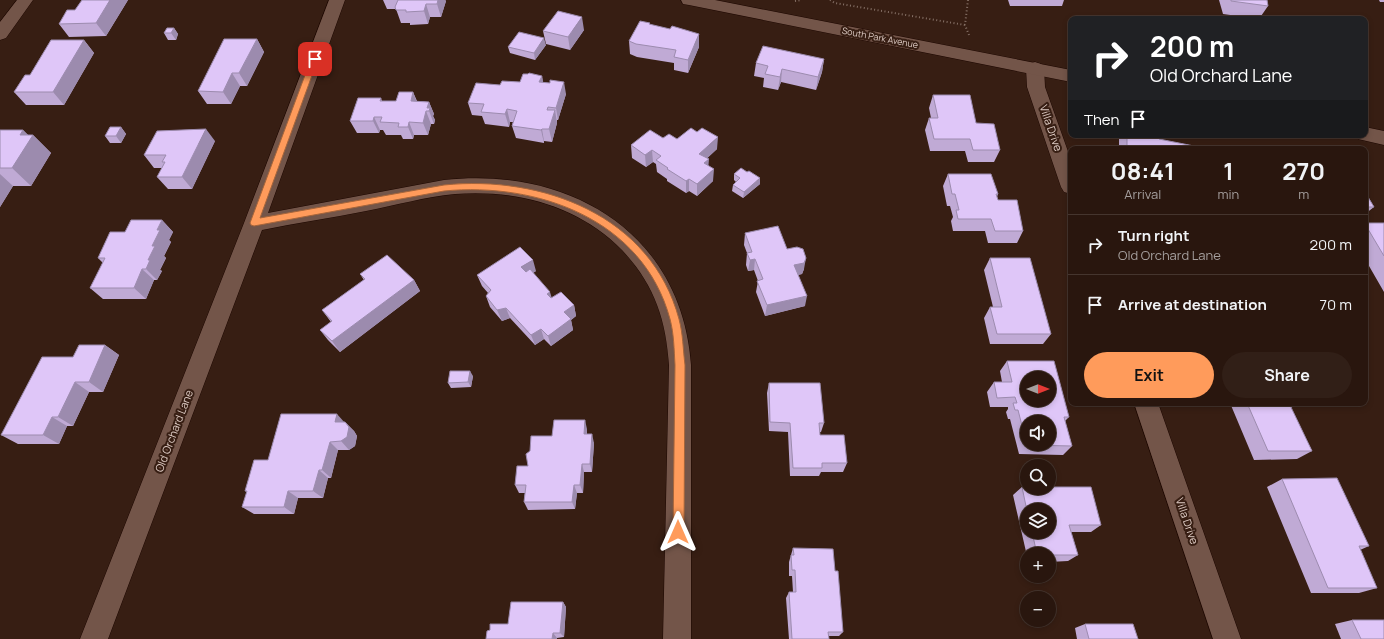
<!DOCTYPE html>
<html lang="en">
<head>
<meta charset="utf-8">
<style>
	:root { --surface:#29160e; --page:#311f17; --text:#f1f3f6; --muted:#a59f9e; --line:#45352e; --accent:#ff9b5b }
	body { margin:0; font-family:Manrope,sans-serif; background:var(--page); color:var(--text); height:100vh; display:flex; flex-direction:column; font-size:15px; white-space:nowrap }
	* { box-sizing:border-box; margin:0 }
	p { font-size:13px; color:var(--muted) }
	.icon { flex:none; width:22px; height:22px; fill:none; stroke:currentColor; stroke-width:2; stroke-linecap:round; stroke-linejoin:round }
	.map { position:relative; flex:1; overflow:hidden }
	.sheet { position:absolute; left:1068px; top:146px; width:300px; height:260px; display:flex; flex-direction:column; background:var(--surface); border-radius:8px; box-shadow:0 2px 6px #0003,0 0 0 1px var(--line) }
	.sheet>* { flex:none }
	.hud { position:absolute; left:1068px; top:16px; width:300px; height:122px; border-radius:8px; box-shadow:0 2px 6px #0003,0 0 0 1px var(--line); background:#202124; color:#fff; overflow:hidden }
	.needle { width:26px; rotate:90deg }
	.tools { position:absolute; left:1020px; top:371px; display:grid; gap:8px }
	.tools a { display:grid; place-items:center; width:36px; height:36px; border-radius:50%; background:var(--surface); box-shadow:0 2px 6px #0003,0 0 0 1px var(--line); font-size:20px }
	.pin { position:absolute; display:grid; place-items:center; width:34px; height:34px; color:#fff; margin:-17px; border-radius:8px; box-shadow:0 2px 6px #0006 }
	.me { position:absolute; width:44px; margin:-22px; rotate:0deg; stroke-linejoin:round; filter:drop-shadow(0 0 3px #0008) }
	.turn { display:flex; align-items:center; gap:14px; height:84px; padding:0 16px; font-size:18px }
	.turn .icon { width:52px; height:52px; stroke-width:2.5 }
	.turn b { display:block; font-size:28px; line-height:34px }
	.then { display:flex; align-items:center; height:38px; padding:0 16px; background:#0003; gap:8px; font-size:15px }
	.eta { display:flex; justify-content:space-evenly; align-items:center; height:68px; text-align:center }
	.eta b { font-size:24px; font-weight:700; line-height:28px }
	.primary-button { display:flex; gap:8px; margin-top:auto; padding:8px 16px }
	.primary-button a { flex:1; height:46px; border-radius:24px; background:var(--accent); color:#111; font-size:16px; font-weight:700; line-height:46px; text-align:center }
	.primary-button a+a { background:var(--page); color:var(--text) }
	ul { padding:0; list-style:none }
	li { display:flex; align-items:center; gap:12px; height:60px; padding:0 16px; border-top:1px solid var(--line) }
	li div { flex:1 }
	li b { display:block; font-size:15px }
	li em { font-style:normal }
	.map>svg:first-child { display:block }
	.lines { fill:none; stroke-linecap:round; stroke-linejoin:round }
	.street-casing { stroke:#1d0701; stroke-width:1 }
	.secondary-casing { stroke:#1d0701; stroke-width:1 }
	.path { stroke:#867167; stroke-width:2; stroke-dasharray:1 2.5; stroke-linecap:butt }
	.street { fill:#735549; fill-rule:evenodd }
	.secondary { fill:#735549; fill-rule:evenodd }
	.wall { fill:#c0aad5; fill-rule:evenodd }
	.shaded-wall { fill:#9c8bae }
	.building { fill:#dfc6f8; stroke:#9c8bae; fill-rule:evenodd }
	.route { fill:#ff9b5b; stroke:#a6653b }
	.labels { text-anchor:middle; stroke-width:4; stroke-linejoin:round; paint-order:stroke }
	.far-street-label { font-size:9px; fill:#dfcdc6; stroke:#371e13 }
	.street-label { font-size:11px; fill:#dfcdc6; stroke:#371e13 }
</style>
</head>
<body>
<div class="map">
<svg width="1384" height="639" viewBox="0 0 1384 639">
	<rect width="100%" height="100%" fill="#371e13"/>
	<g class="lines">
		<defs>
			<path id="street" d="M17,0H33L6,38L0,40V22Z
				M329,0H345L268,213L444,180C569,166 682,233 691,365V639H663L669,365C666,319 654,284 622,250C579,206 516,189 455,194C425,197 396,205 366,211C331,218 296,223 262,230L108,639H80L244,223Z
				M1035,62L1041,64L1044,68L1045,87L1071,160V194L1064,192L1061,187L1027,87L1026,68L1029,64Z
				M1134,403H1158L1241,639H1213Z"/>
			<path id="secondary" d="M681,0H715L1071,70V82L689,5L683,4Z
				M1365,127L1384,131V145L1358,139L1356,135H1365Z"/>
		</defs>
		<!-- street casing -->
		<use href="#street" class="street-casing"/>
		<!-- secondary casing -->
		<use href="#secondary" class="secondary-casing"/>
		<!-- path -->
		<path class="path" d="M830,0L835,3L965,25
			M968,0L965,25L969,35
			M795,1L801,0"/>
		<!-- street -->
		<use href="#street" class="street"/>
		<!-- secondary -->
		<use href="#secondary" class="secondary"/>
	</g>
	<!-- wall -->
	<path class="wall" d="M128,0L106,36L69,37L59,24L75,10Z
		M383,0H445L446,1L441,17H430L428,24L410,25V23H401L396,9H387Z
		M1008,0H1064L1062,6H1010Z
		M1219,0H1267L1268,6L1259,19L1223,14Z
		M1379,0H1384V2H1380Z
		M650,23V25L699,47L688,73L674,70V63L637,57L630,54L629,41Z
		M174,28L178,34L176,40H168L164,33Z
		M584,30L570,50L546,44L543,31Z
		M257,39L264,52L247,86H240L231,104H207L198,91Z
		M84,40L94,53L64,105H26L14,92L30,75Z
		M546,45L535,60L510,53L508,47Z
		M824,59L822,72L816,90L781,82L778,90L763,87L764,78L754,76L756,63Z
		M542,76L543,83L566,94L558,120H557V123L552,142L544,141V143L516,138L512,126L513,122H510L509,127L485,124L482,116L472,115L468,103L500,85L520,82Z
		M413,92L417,101L429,102L434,114L433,116L435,120L434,124H431L428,135H414L413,139H403L401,135H386L383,130H380L379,133H357L350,121L381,98L382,101H396Z
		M933,95L976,123L1000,150L994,162H968L965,151H930L925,130L929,118H931L929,108Z
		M121,127L126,134L121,143H110L105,136Z
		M0,130H23L28,135H33L51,153L31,186H13L0,207Z
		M1122,135H1159V139L1209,149H1119V139Z
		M663,138L677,139L717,149L707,158L708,166L713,181L697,196L689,191L686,193L667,181V179L657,172L656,164L653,162L646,167L632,158L631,145Z
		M215,141L192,189H168L157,177L162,168H154L144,155Z
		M747,172L760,184L743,198L732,191L733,185L736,182L734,180V174Z
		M948,174L998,194L997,197L998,200L1023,231L1017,243H988L985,231H953L951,221L953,217L950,206H947L943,186Z
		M1365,192L1374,207L1365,214Z
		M162,220L173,232L169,240L171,242L164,256L166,258L160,270L162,271L157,280H154L146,299H103L90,288L103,263L98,258L125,232Z
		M1365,223H1384V292L1365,259Z
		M745,233L787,249L804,269L802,274L798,275L805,306L765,316L756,292L758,281L754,270L748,271L746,265L747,253L744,245Z
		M990,258L1051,334L1043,344H990L984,318L990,307H993L984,270Z
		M536,271L533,273L552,298L574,305L576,316L571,320L573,330L551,346L544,339L535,345L510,318L502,321L490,307L486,296L488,293L482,286L477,275Z
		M360,274L414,280L420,291L340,352L328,340L320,330L331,322L322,310L364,280Z
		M105,345L119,355L103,392H89L73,426H67L59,444H18L1,435Z
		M1007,361L1069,417L1065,421L1072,446L1063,455L1019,454L1010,419H1008L1006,412L1008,409V407H990L987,392L994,382H1002L1000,371Z
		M473,376L471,387L451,388L448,383Z
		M769,383L824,423L821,432H820V435L847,463L843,472H821L819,476H790L788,432L769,431L767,393Z
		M1230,403H1298L1291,408L1312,451L1297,459L1254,460Z
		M344,422H345L354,431L357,436L355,446L349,450H338L331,478H328L323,498H298L294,514H254L242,507L247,492L245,491L268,460Z
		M587,429V434L594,443L592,472H584L583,493H577L575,509L528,510L524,502L525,493H519L515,485L528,466L552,436Z
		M1282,479L1369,546L1360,550L1377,588L1359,593H1311L1267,487Z
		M1022,487L1101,525L1091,532H1071L1078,555L1068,561L1049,562V554H1027V556L1013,495ZM1027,510L1049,532H1027Z
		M793,548L835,571L843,632L839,636H829V639H789L786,598L789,592H793L792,576H789V562Z
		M563,602L566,607L564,637L557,638V639H486L490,630L508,624Z
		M1352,620L1384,639H1341L1335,624Z
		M1085,624L1138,639H1077L1075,628Z"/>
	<!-- shaded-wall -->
	<path class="shaded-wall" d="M110,0H128L106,36L96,23Z
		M438,0H445L446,1L441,17L437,4Z
		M426,4L430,17L428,24L424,11Z
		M582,17L584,30L570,50L568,37Z
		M174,28L178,34L176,40L171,33Z
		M699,34V47L688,73V60Z
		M544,38L546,45L535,60L534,53Z
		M257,39L264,52L247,86L239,73Z
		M84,40L94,53L64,105L53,92Z
		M824,59L822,72L816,90L818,77Z
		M782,69L781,82L778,90L780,77Z
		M232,73L240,86L231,104L223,92Z
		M542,76L544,88L539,82Z
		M564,82L566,94L558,120L556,108Z
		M413,92L418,105L411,101Z
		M429,102L434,114L433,116L435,120L434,124L429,111L427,108Z
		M507,109L510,122L509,127L505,114Z
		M555,110L557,123L552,142L549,129Z
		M426,111L431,124L428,135L423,123Z
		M374,117L380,130L379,133L373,121Z
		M409,122L414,135L413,139L408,127Z
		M121,127L126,134L121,143L116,136Z
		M206,129L215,141L192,189L182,177Z
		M542,129L544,141V143L541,130Z
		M23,130L31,138L33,135L51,153L31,186L12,168L20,135Z
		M718,137L717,149L699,166V154Z
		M652,150L653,162L646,167L645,155Z
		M709,159L708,171L704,163Z
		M714,169L713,181L697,196V184Z
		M0,174L13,186L0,207Z
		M760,178V184L743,198L744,192Z
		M689,179V191L686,193V181Z
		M162,220L173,232L169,240L171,242L164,256L166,258L160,270L162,271L157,280L146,269L148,260L157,230Z
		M806,258L804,269L802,274L792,276L794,265Z
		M755,259L754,270L748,271L750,260Z
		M533,260L536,271L525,278L521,267Z
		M142,269L154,280L146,299L134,288Z
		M414,280L420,291L340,352L332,341Z
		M550,292L553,302L547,294Z
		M807,296L805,306L765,316L767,305Z
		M574,305L576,316L571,320L573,330L551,346L548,336L564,312Z
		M506,308L510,318L502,321L497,310Z
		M541,329L544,339L535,345L531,335Z
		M105,345L119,355L103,392L89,382Z
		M470,371L473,376L471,387L468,382Z
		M75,382L89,392L73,426L58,417Z
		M337,414L345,423L335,422Z
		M52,417L67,426L59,444L43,435Z
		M585,420L587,429L586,443L584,434Z
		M345,422L354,431L357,436L355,446L349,450L341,441Z
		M592,434L594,443L592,472L590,464Z
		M330,442L338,450L331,478L322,470Z
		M582,464L584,472L583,493L580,485Z
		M319,470L328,478L323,498L313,491Z
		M574,485L577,493L575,509L572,502Z
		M288,491L298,498L294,514L284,507Z
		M563,602L566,607L564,637L560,633Z
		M553,633L557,638V639H552Z"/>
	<!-- building -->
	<path class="building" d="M82,0H110L96,23L59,24L67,10H75Z
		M398,0H438L437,4H426L424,11L406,12V10H396L395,7Z
		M1231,0H1267L1268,6L1231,1Z
		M558,11L582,17L568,37L543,31Z
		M640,21L650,23L649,24L670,29L672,26L699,34L688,60L674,57L676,50L636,44L629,41Z
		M167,28H174L171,33H164Z
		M519,32L544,38L534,53L508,47Z
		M224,39H257L239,73H232L223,92L198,91Z
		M51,40H84L53,92H14L25,75H30Z
		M763,46L824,59L818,77L782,69L780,77L765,74L768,66L756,63Z
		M529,73L542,76L539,82L550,83V80L564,82L556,108L548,107L547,110H555L549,129H542L541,130L512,126L517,111L507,109L505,114L481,112L484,104L468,103L476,83L500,85L502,81L520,82L523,74H528Z
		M399,92H413L411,101L429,102L427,108H430L429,111H426L423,123L409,122L408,127H398L399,123L380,122L382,117H374L373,121H350L358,98H381L380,101H396Z
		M933,95H970L976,123L994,124L1000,150H973L970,139H934L929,118H938Z
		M110,127H121L116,136H105Z
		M691,128L697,132L702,128L718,137L699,154L709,159L704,163L714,169L697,184L689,179L686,181L667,169L668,168L656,160L661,156L652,150L645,155L631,145L650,130L663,138L669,134L677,139Z
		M206,129L182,177H157L165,162H162L166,155H144L157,131Z
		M0,130H23L20,135H33L12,168H0Z
		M1127,135H1159V139L1209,149H1127Z
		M741,168L747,172L749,171L760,178L744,192L733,185L740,178L734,174Z
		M948,174H991L998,194H996L998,200H1017L1023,231H995L991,219H958L956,210H959L955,194H952Z
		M1365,192L1374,207H1365Z
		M131,220H162L157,230H160L152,246H155L148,260H150L146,269H142L134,288H90L105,258H98L110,232H125Z
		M1365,223H1384V256L1365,224Z
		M778,226L787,249L797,247L803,249L806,258L804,263L794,265L807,296L767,305L757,281L763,279L755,259L750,260L747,253L752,252L745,233Z
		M520,247L533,260L521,267L526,272L530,269L550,292L547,294L551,298L561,292L574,305L564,312L571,319L548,336L541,329L531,335L506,308L497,310L486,296L491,290L477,275Z
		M387,255L414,280L332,341L320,330L332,321L322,310L365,279L360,274Z
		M990,258H1030L1051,334H997L990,307H1002Z
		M79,345H105L89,382H75L58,417H52L43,435H1L42,357H73Z
		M1007,361H1054L1069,417H1064L1072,446L1027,445L1018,410H1015L1013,403H1017L1015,397L997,398L994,382H1012ZM1027,378H1049V400H1027ZM1027,422H1049V444H1027Z
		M450,371H470L468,382L448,383Z
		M769,383H820L824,423H819L820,435H844L847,463H822V468H793L790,423L770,422Z
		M1247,403H1289L1312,451H1268Z
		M281,414H337L335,422H345L349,427L347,437L341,441L330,442L322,470H319L313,491H288L284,507H242L247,491H245L254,460H268Z
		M554,420H585L584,434H592L590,464H582L580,485H574L572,502H524L526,485H515L517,466H528L526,454L530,451L531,436H552Z
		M1337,478L1369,546H1359L1377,588H1328L1282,479Z
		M1022,487H1027V488H1049V487H1091L1101,525H1069L1078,555H1049V554H1037L1032,532H1049V510H1027V511Z
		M793,548L833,549L835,571H838L843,632H828L829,639H792L789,592H796L795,570H792L791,555H794Z
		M511,602H563L560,633H553L552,639H486L487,631L490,630V624H508Z
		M1352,620H1384V639H1361Z
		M1085,624H1133L1138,639H1089Z"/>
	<!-- route -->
	<path class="route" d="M315,57L318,59L260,218L444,185C542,175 651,215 679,319C683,334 683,349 685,365L684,532L682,536L678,538L675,536L673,532L675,365C674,349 674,334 670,319C643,219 537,182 444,191L254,226L251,225L250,223L311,59Z"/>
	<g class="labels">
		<!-- far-street labels -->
		<g class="far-street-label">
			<text transform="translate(880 38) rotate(11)" y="3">South Park Avenue</text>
		</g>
		<!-- street labels -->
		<g class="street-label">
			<text transform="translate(1051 128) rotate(71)" y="4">Villa Drive</text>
			<text transform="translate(174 431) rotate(-69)" y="4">Old Orchard Lane</text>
			<text transform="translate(1187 521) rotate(71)" y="4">Villa Drive</text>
		</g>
	</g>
</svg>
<div class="tools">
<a><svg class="needle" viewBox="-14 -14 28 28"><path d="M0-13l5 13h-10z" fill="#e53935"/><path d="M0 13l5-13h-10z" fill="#a59f9e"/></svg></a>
<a><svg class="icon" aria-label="sound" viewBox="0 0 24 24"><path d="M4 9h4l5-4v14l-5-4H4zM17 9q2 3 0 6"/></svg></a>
<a><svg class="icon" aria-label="search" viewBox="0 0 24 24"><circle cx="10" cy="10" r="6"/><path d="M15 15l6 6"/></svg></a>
<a><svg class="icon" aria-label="layers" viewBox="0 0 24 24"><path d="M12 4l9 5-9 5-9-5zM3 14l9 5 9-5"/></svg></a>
<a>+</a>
<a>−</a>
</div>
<div class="pin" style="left:315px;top:59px;background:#d93025"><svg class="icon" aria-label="arrive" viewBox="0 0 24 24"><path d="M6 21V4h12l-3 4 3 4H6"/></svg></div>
<svg class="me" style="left:678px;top:532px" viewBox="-20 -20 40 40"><path d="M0-17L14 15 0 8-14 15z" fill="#ff9b5b" stroke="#fff" stroke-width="4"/></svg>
<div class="hud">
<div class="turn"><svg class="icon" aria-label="right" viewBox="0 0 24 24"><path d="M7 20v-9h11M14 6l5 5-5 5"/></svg><div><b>200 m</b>Old Orchard Lane</div></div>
<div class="then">Then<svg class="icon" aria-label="arrive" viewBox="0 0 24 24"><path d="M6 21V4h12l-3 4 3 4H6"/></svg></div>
</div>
<section class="sheet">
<div class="eta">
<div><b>08:41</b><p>Arrival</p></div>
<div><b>1</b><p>min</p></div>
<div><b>270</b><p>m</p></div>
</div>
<ul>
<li><svg class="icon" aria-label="right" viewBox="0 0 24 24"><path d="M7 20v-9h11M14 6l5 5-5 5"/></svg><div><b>Turn right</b><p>Old Orchard Lane</p></div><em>200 m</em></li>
<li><svg class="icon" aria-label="arrive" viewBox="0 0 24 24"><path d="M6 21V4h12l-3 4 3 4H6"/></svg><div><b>Arrive at destination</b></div><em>70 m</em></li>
</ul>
<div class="primary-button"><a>Exit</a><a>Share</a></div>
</section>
</div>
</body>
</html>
